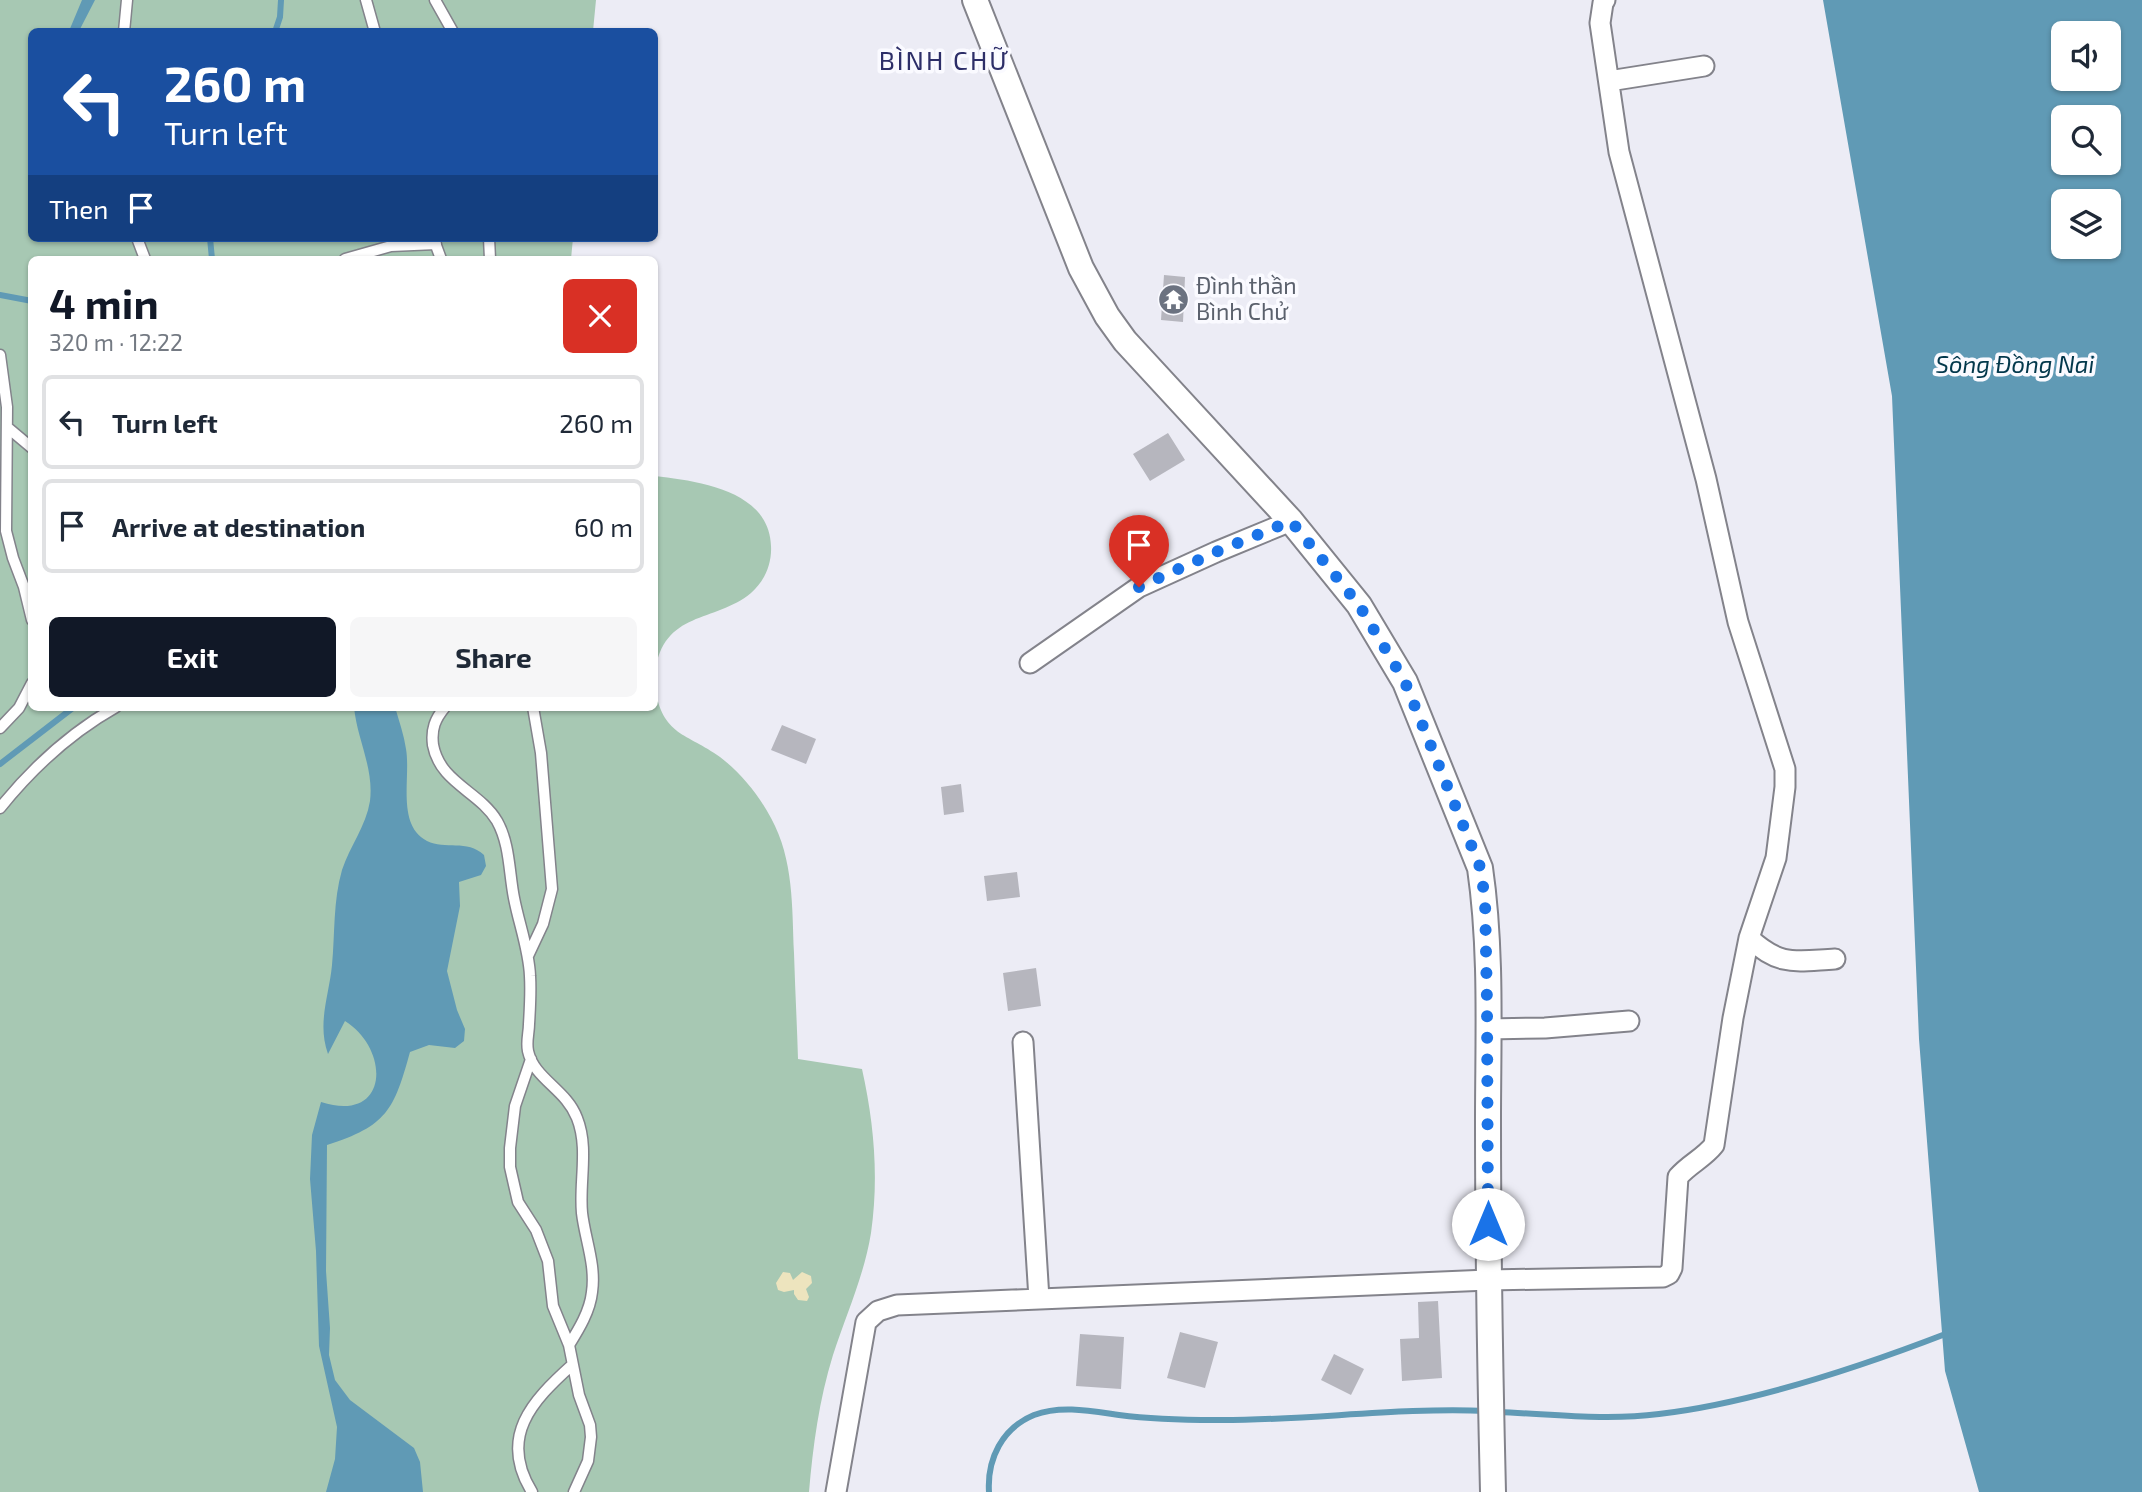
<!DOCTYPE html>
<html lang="en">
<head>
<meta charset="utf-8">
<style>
	:root { --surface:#fff; --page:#f6f6f7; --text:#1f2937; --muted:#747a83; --line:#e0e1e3; --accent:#111827 }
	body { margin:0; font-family:"Exo 2",sans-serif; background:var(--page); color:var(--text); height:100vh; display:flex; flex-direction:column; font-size:26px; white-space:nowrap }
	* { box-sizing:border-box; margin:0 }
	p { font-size:23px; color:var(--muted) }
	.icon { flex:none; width:38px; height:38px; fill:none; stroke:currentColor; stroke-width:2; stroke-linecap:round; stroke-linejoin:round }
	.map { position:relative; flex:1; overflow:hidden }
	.panel { position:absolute; left:28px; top:256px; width:630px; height:455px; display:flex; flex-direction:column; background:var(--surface); border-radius:10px; box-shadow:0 2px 5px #0004 }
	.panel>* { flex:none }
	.banner { position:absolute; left:28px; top:28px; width:630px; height:214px; border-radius:10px; box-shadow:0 2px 5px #0004; background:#1a4fa0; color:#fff; overflow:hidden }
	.fabs { position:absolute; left:2051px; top:21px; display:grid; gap:14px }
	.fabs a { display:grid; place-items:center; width:70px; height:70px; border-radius:10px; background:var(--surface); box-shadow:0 2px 5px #0004; font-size:35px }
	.pin { position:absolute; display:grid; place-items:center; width:60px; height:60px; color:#fff; margin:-72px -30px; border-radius:50% 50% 50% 0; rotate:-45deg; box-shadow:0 0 7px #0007 }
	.pin .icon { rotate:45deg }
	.me { position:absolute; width:77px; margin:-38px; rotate:0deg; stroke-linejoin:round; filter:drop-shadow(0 0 5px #0008) }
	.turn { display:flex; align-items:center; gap:24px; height:147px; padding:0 21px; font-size:32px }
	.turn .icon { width:91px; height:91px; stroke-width:2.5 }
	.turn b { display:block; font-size:49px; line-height:60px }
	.then { display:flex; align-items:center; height:66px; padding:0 21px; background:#0003; gap:14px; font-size:26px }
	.round { display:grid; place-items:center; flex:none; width:74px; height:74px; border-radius:10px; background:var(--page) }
	.summary { display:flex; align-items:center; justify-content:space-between; height:119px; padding:0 21px }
	h1 { font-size:42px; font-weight:700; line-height:52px; color:var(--accent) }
	.primary-button { display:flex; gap:14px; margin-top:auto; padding:14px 21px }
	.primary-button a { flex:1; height:80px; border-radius:10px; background:var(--accent); color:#fff; font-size:28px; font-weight:700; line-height:80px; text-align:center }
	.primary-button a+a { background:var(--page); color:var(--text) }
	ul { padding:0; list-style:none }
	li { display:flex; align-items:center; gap:21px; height:94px; margin:0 14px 10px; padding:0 7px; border:4px solid var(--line); border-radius:10px }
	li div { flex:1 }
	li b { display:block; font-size:26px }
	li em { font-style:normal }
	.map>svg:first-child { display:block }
	.green { fill:#a7c8b3 }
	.sand { fill:#ede4be }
	.water { fill:#609ab5; fill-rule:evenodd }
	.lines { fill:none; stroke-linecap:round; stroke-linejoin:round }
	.stream { stroke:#609ab5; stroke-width:6 }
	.building { fill:#b6b6be }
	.service-casing { stroke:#83838b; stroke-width:13 }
	.minor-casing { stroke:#83838b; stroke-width:23 }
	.tertiary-casing { stroke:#83838b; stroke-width:28 }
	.service { stroke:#fff; stroke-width:10 }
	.minor { stroke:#fff; stroke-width:19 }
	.tertiary { stroke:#fff; stroke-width:24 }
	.route { stroke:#1a73e8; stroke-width:12; stroke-dasharray:0 21.6 }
	.labels { text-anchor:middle; stroke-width:7; stroke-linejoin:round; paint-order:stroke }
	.worship-label { font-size:23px; fill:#5b616d; stroke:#fafaff; text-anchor:start }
	.water-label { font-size:24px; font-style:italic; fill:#03384c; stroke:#fafaff }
	.quarter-label { font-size:26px; letter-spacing:2px; fill:#2d2e68; stroke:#fafaff }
</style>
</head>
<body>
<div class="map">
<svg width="2142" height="1492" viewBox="0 0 2142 1492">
	<rect width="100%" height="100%" fill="#ececf5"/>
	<!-- green -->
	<path class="green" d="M0,0H596L593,31L32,32V238H573L571,259H32V707H654L655,687C662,736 687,733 720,757C741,773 758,794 771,818C794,860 792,907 794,953C795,988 797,1024 798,1059L862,1069C874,1123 879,1177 871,1233C864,1276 846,1315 833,1355C819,1400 813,1446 809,1492H0Z
		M655,476C698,481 769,490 771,546C772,563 765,581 751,593C715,623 663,610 655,673Z"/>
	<!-- sand -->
	<path class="sand" d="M783,1272L790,1273L793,1280L802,1272L811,1276L812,1283L806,1289L809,1297L807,1301L798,1300L794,1294V1290L784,1292L778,1290L776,1283Z"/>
	<!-- water -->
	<path class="water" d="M82,0H95L79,31H69Z
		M1823,0H2142V1492H1979L1945,1371L1919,1039L1892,396ZM2063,33H2109V79H2063ZM2109,117V163H2063V117ZM2063,201H2109V247H2063Z
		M354,707H395C399,721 404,735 406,749C411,777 396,825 427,841C445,850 467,839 484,855L486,866L481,875L459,882L460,906L447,971L457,1010L465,1029L464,1041L455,1048L429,1045L410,1052C394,1110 387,1126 327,1145L326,1271L330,1328L329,1355L335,1380L350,1400L414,1448L420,1462L423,1492H326L335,1459L337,1427L319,1346L316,1251L310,1179L312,1135L321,1102C389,1124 391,1050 345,1021L328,1054C317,1023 329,996 332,965C335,933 333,901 342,870C350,846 366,826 370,801C374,768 357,739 354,707Z"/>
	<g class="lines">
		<!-- stream -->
		<path class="stream" d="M275,32L280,17L281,0
			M210,238L212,259
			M0,295L32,301
			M0,764L74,707
			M1498,1412C1552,1414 1605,1421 1659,1414C1753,1403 1860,1367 1948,1333
			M989,1492C987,1459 1002,1428 1034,1415C1061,1405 1091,1411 1119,1415C1150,1419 1183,1420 1215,1420C1306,1421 1396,1407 1487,1411"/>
	</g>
	<!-- building -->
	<path class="building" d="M1164,275L1185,277L1183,322L1161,320Z
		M1168,433L1185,460L1150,481L1133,454Z
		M782,725L816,739L806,764L771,750Z
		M961,784L964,812L944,815L941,787Z
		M1017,872L1020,897L987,901L984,876Z
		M1036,968L1041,1006L1008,1011L1003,973Z
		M1438,1301L1442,1378L1402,1381L1400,1339L1419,1338L1418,1302Z
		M1180,1332L1218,1342L1205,1388L1167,1378Z
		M1080,1334L1124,1337L1121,1389L1076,1386Z
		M1334,1354L1364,1369L1351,1395L1321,1380Z"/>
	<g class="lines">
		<defs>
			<path id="service" d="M366,0L375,32
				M435,0L453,32
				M124,32L127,0
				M137,238L145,259
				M489,238L490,259
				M434,240L441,259
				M345,259L391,246L436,244
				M0,355L7,407L6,531L13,558L24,587L32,620
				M7,427L32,448
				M445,707C435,719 431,729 433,745C440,783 479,791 497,821C510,844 509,873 514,898C519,924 529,950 530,976C531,992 530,1008 529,1024C529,1033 526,1041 528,1051C534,1079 566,1089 577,1118C589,1148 579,1182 582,1213C585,1239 596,1265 592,1292C590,1311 579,1329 569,1345
				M0,728L19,708L32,683
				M0,808C33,767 70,733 116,707
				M528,956L543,924L552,889L541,753L533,707
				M531,1059L515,1106L510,1148V1167L518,1202L536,1230L548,1261L553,1306L569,1345L579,1395L590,1425L591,1437L588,1461L574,1492
				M532,1492C498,1437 532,1401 572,1365"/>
			<path id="minor" d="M1609,81L1704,66
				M1030,663L1139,587L1216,552L1291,521
				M1749,938C1780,967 1795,961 1835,959
				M1488,1029L1545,1028L1629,1021
				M1023,1042L1039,1299
				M836,1492L866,1322L878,1311L897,1305L1488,1280L1663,1277L1669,1274L1672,1268L1678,1177C1689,1164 1704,1158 1714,1145L1733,1018L1749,938L1776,858L1785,787V769L1738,622L1706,479L1619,152L1600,23L1603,3L1605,0"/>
			<path id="tertiary" d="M975,0L1081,268L1107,316L1125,341L1291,521L1359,605L1405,682L1480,868C1492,950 1488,1038 1488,1121C1488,1245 1490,1368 1493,1492"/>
		</defs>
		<!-- service casing -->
		<use href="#service" class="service-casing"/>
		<!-- minor casing -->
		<use href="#minor" class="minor-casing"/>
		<!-- tertiary casing -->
		<use href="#tertiary" class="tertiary-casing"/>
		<!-- service -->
		<use href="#service" class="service"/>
		<!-- minor -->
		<use href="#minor" class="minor"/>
		<!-- tertiary -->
		<use href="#tertiary" class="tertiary"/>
	</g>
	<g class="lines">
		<!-- route -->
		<path class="route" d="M1139,587L1216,552L1291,521L1359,605L1405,682L1480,867L1485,899L1487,1003L1488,1224"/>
	</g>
	<!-- icons -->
	<defs>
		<symbol id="temple-disc" viewBox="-11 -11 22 22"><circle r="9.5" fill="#6b7280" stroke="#fafaff"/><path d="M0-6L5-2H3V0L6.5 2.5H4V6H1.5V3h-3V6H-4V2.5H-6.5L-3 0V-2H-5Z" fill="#fff"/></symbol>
	</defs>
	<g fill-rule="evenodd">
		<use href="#temple-disc" x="1156" y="282" width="35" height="35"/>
	</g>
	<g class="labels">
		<!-- worship labels -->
		<g class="worship-label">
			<text x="1196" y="294">Đình thần<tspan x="1196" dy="26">Bình Chử</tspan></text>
		</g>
		<!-- water labels -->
		<g class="water-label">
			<text x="2015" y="373">Sông Đồng Nai</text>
		</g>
		<!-- quarter labels -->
		<g class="quarter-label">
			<text x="944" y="70">BÌNH CHỮ</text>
		</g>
	</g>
</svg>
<div class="fabs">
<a><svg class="icon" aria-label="sound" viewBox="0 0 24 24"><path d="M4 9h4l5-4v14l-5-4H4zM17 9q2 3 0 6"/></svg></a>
<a><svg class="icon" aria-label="search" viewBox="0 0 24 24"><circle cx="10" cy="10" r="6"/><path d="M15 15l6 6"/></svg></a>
<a><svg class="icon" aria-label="layers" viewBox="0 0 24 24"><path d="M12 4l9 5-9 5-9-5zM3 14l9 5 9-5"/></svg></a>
</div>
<div class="pin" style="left:1139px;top:587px;background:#d93025"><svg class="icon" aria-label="arrive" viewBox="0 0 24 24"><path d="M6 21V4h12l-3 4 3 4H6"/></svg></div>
<svg class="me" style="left:1488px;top:1224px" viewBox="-20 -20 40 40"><circle r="19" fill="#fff"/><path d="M0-13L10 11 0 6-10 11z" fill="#1a73e8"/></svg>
<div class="banner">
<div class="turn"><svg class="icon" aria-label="left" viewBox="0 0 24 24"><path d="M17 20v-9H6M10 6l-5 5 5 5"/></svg><div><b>260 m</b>Turn left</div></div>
<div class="then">Then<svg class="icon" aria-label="arrive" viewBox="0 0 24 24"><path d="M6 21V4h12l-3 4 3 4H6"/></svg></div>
</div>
<section class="panel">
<div class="summary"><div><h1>4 min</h1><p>320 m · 12:22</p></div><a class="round" style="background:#d93025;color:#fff"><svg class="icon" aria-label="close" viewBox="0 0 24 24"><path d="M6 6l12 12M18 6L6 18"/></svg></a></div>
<ul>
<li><svg class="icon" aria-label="left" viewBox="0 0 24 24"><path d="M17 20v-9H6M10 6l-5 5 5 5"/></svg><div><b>Turn left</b></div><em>260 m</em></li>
<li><svg class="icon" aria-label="arrive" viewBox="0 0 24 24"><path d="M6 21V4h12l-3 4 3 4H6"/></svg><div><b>Arrive at destination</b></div><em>60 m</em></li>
</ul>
<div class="primary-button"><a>Exit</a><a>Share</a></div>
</section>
</div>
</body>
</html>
